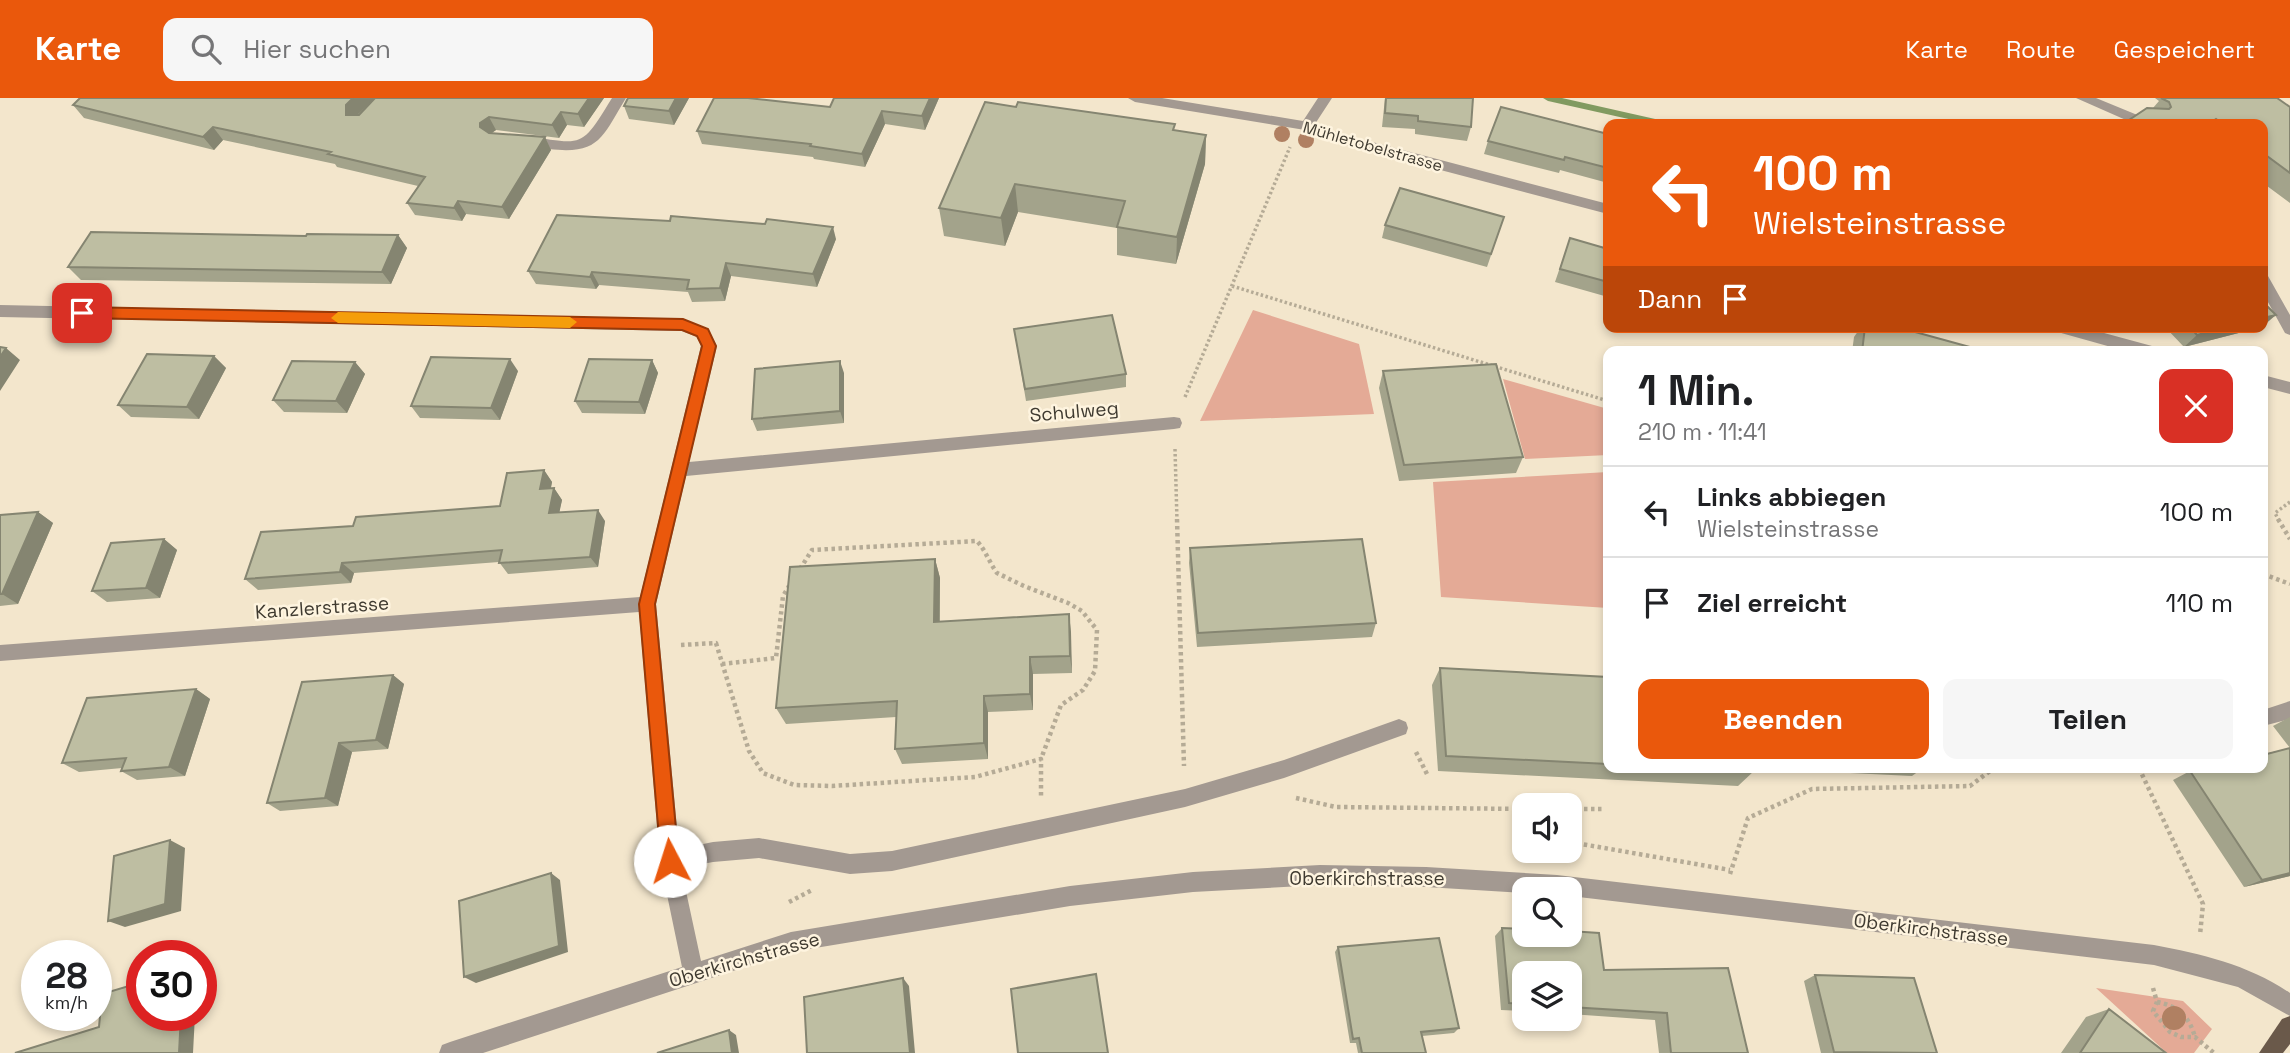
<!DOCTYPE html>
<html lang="de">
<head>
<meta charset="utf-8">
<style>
	:root { --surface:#fff; --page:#f6f6f6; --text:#202124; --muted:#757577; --line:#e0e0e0; --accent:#ea580c }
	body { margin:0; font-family:"Space Grotesk",sans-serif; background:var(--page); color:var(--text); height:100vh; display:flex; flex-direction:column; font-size:26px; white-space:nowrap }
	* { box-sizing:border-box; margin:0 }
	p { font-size:23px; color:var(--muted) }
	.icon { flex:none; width:38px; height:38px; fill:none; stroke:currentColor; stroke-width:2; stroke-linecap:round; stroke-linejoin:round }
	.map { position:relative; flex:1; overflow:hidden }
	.panel { position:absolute; left:1603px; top:248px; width:665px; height:427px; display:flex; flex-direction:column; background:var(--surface); border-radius:14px; box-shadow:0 4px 10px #0003 }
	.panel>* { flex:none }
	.banner { position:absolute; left:1603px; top:21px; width:665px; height:214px; border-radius:14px; box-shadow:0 4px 10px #0003; background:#ea580c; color:#fff; overflow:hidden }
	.fabs { position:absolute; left:1512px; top:695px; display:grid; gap:14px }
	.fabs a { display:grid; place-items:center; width:70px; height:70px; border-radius:14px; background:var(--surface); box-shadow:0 4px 10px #0003; font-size:35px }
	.speed { position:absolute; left:21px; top:842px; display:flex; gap:14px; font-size:35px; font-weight:700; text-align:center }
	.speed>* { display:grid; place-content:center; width:91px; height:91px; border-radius:50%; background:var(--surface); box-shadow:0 4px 10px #0003; line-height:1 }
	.speed small { font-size:18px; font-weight:400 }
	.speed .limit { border:10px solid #d22; background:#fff; color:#111 }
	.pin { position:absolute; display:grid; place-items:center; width:60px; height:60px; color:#fff; margin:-30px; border-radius:14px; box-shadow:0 4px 10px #0006 }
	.me { position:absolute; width:77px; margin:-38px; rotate:355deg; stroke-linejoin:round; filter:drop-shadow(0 0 5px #0008) }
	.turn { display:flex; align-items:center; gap:24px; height:147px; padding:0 35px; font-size:32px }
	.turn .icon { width:91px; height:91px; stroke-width:2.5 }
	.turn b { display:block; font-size:49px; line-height:60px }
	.then { display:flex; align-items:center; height:66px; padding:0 35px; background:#0003; gap:14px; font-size:26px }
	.round { display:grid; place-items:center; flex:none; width:74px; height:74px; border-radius:14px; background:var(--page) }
	.overview { display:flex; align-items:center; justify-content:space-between; height:119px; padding:0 35px }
	h1 { font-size:42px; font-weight:700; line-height:52px }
	.primary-button { display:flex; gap:14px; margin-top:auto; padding:14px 35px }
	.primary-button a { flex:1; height:80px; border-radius:14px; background:var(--accent); color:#fff; font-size:28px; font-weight:700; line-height:80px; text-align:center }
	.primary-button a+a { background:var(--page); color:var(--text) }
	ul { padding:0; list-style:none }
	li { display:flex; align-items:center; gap:21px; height:91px; padding:0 35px; border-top:2px solid var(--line) }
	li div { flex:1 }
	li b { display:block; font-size:26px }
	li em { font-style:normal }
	header { display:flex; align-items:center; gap:42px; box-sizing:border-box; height:98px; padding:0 35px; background:var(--accent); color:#fff }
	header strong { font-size:33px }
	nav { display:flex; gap:38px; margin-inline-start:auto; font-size:24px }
	.search { width:490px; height:63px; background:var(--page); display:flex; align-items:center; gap:18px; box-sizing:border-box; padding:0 24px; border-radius:14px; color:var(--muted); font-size:26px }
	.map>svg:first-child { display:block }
	.green { fill:#e4aa96 }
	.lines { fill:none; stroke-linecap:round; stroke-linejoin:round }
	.stream { fill:#819a60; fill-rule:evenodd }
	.path-far1 { stroke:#b5ab96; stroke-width:3.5; stroke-dasharray:2.5 2.5; stroke-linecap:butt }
	.path { stroke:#b5ab96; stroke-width:4.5; stroke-dasharray:3.5 3.5; stroke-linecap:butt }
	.minor { fill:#a39991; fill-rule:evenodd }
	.major { fill:#6a594a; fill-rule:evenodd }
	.tree { fill:#b08062 }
	.wall { fill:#a3a38b }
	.shaded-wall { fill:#858571 }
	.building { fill:#bebea2; stroke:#858571; stroke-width:2 }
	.route { fill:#ea580c; stroke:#983908; stroke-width:2 }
	.slow { fill:#f59e0b }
	.labels { text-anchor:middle; stroke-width:5; stroke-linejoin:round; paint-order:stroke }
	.far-street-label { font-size:16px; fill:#3f3a30; stroke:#fef4df }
	.street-label { font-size:19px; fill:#3f3a30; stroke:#fef4df }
</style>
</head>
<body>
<header>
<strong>Karte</strong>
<div class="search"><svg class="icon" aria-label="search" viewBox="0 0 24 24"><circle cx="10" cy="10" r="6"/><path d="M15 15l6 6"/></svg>Hier suchen</div>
<nav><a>Karte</a><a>Route</a><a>Gespeichert</a></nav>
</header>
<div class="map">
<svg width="2290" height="955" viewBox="0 0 2290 955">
	<rect width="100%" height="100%" fill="#f3e6cc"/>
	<!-- green -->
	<path class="green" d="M1253,212L1359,246L1374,316L1200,323Z
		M1503,281L1608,311V357L1525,361Z
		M1608,374V510L1441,499L1433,384Z
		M2096,890L2183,903L2212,931L2194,955H2167Z"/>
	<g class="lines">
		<!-- stream -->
		<path class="stream" d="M1543,0H1562L1664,23L1669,26H1651L1548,3Z"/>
		<!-- path-far1 -->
		<path class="path-far1" d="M1232,188L1608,303
			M1185,299L1290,49
			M1175,351L1177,423
			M2279,423L2275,415L2290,404"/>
		<!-- path -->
		<path class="path" d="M1177,421L1184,668
			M2278,421L2290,441
			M800,471L812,452L977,443C986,453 989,464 997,475L1024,488L1068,505L1082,513L1097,532L1095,573L1083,592L1061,607L1041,661
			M2263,476L2290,486
			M681,547L716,545L749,653L763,675L794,687L832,688L975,679L1041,661V699
			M722,566L776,560L783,498L789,488
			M1416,654L1428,678
			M2139,670L2203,806L2200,837
			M1296,700L1336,709L1524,711
			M1570,711H1605
			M1570,744L1730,772
			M1730,776L1748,720L1812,691L1970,688L1994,670
			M789,804L812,792
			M2153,890L2157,904L2153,913L2170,934L2181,939H2195L2214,955
			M2157,904C2178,908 2189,918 2195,939"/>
		<!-- minor -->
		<path class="minor" d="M612,0H626C602,39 600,57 549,51C539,49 525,50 518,43L525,38C584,46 580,52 612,0Z
			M1128,0H1162L1303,23L1318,0H1332L1315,26L1342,36L1608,106V116L1338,45L1305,32L1135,4Z
			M2076,0H2096L2152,23L2154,26H2135Z
			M2263,177L2268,178L2290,217V237L2285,235L2263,195Z
			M0,207L683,221L708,231L717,248L689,364L1174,319L1180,320L1182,325L1180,330L1174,331L686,378L656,506L679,751L713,744L759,740L850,756L892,753L1185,691L1284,662L1399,621L1406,624L1408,630L1406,636L1284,680L1185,709L892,773L850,776L759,760L713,764L681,770L701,863L791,834L1070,788L1193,774L1320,767L1426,769L1557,777L2154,847C2202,856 2249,867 2290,895V918L2238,889L2154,867L1570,798V791H1524V795L1426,789L1320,787L1193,794L1070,808L791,854L483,955H439L442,947L450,944L682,869L660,763L639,514L0,563V547L640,499L701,248L697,239L682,233L0,219Z
			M2051,229H2082L2152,248L2160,254H2129L2054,233Z
			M2263,277L2290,284V296L2263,289Z
			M2290,603V621L2263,628V612Z"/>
		<!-- major -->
		<path class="major" d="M2290,918V946L2283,955H2259L2282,921Z"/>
	</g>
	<!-- trees -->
	<g class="tree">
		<circle cx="1282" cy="36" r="8"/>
		<circle cx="1306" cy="42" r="8"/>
		<circle cx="2174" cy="920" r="12"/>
	</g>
	<!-- wall -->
	<path class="wall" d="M80,0H604L584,29L567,27L559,40L496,32L492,35L545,39L551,52L509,121L466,116L462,123L415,117L407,105L418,88L337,69L335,66L223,42L214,52L84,20L73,7Z
		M628,0H689L674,27L629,21L624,8Z
		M834,0H939L925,32L885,26L865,69L814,61L813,59L702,46L697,33L830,9Z
		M1385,0H1473L1471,29L1467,43L1415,36V31L1382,29Z
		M2155,0H2277L2290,9V105L2263,85V26H2123L2153,10L2159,3Z
		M1175,32L1206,37L1205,66L1176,166L1117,157V130L1018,114L1005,148L944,138L939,110Z
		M1608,36V85L1560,72L1559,75L1484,56L1488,43Z
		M1504,119L1487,169L1382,140L1385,127Z
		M398,137L407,150L391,186L81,182L68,169L306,138Z
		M1570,140L1608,151V199L1555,184Z
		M836,141L817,189L731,178L725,203L692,204L688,194L599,187L596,191L536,186L528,173Z
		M1861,229H1897L1988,254H1852L1854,239Z
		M2165,229H2262L2184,249Z
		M1014,231L1126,276V289L1026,303Z
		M214,258L226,270L199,321L131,319L118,307Z
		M652,262L658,275L645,316L582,315L575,303Z
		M355,264L365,276L347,315L284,314L273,302Z
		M518,273L500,322L420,320L411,308Z
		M1383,273L1523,359L1516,375L1399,383L1379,290Z
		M844,275V325L757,333L752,321Z
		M544,372L552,384L551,390H554L562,402L559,414L605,423L598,469L508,476L499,464L354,475L351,485L258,492L245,481L353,428L500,408Z
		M38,414L53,425L18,506L0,508V417Z
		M164,441L177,452L160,500L107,504L92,493Z
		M1190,450L1376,525L1372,539L1197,549L1189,465Z
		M935,461L940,480V524L1069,516L1072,575L1033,576V612L988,614V661L902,666L895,651L896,619L786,626L776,610Z
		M1440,570L1608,579V670H1754V673L1738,688L1438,673L1432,587Z
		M393,577L404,586L388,651L352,654L338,708L280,713L267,705Z
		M196,591L210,601L185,678L137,682L121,673L122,670L79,674L62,665Z
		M2290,619V778L2244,789L2173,682L2190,673L2290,650L2273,628Z
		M1809,670H1923L1912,678L1809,673Z
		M1502,830L1604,872L1748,955H1659L1655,922L1570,916V875H1524V913L1501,912L1495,838Z
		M1338,849L1459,930L1454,935L1422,938L1426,955H1358L1356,945H1350L1335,854Z
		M1815,877L1937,955H1821L1804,883Z
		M2109,911L2166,955H2061L2086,919Z"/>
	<!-- shaded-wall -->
	<path class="shaded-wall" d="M353,0H375L354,20L346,17V7Z
		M589,0H604L584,29L578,16Z
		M676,0H689L674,27L669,13Z
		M930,0H939L925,32L922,18Z
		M882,13L885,26L865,69L862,56Z
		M561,14L567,27L559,40L552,27Z
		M489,19L496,32L487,38L480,29V25Z
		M213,29L223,42L214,52L203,39Z
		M1206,37L1205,66L1176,166L1177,139Z
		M545,39L551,52L509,121L502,109Z
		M1015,86L1018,114L1005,148L1001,120Z
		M458,103L466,116L462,123L454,110Z
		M833,129L836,141L817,189L813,176Z
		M398,137L407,150L391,186L382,174Z
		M726,165L731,178L725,203L720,190Z
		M592,174L599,187L596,191L590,179Z
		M2276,217L2263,228V220Z
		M2227,229H2262L2184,249L2197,237Z
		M6,250L20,262L0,293V259Z
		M214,258L226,270L199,321L187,309Z
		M510,261L518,273L500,322L491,310Z
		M652,262L658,275L645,316L639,304Z
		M840,263L844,275V325L840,313Z
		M355,264L365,276L347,315L336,303Z
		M544,372L552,384L548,403L540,391Z
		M554,390L562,402L557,426L549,415Z
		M598,412L605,423L598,469L590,459Z
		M38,414L53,425L18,506L2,496Z
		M164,441L177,452L160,500L146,490Z
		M935,461L940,480L939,542L934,524Z
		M342,465L354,475L351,485L340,474Z
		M1069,516L1071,534L1072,575L1070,558Z
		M1030,559L1033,576V612L1030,596Z
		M393,577L404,586L388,651L376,642Z
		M196,591L210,601L185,678L169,669Z
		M984,598L988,614V661L984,645Z
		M339,645L352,654L338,708L325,700Z
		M170,742L185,750L181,813L125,829L108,823Z
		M551,775L560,782L568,854L476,885L464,879Z
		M2290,775V778L2244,789L2262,782Z
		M903,880L909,888L915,955H910Z
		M181,917H195L193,955H179Z
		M729,932L736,937L739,955H732Z"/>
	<!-- building -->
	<path class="building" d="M80,0H353L346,7V17H359L375,0H589L578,16L561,14L552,27L489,19L480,25V29L489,35L545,39L502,109L458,103L454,110L407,105L425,79L328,56L331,54L213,29L203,39L73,7Z
		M628,0H676L669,13L624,8Z
		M714,0H748L830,9L834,0H930L922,18L882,13L862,56L810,48L811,46L697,33Z
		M1386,0H1473L1471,29L1418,23V18L1385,15Z
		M2161,0H2277L2290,9V75L2263,55V26H2223L2216,21L2209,26H2123L2147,10L2169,11L2171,9L2169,4Z
		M985,4L1016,9L1018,4L1152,23L1175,26L1173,32L1206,37L1177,139L1117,129L1125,103L1015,86L1001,120L939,110Z
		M1501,9L1608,36V70L1565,59L1564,62L1488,43Z
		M1400,90L1504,119L1491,156L1385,127Z
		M557,117L670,123L671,118L765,126L767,121L833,129L813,176L726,165L720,190L687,191L689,182L592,174L590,179L528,173Z
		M91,134L306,138L307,136L398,137L382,174L68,169Z
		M1570,140L1608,151V184L1560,171Z
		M2263,204L2276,217L2263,220Z
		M1112,217L1126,276L1025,291L1014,231Z
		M1865,229H1897L1988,254H1862Z
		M2190,229H2227L2197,237Z
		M0,249L6,250L0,259Z
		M147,256L214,258L187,309L118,307Z
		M431,259L510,261L491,310L411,308Z
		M589,261L652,262L639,304L575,303Z
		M292,263L355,264L336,303L273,302Z
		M840,263V313L752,321L755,271Z
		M1496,266L1523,359L1404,367L1383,273Z
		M544,372L540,391L554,390L549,415L598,412L590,459L499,465L502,452L342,465L340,474L245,481L261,434L353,428L356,419L500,408L507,375Z
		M38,414L2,496H0V417Z
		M164,441L146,490L92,493L111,445Z
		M1362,441L1376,525L1198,535L1190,450Z
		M935,461L934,524L1069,516L1070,558L1030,559V596L984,598V645L895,651L897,603L776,610L790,469Z
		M1440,570L1608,579V666L1446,658Z
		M393,577L376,642L339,645L325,700L267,705L302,584Z
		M196,591L169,669L121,673L126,660L62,665L87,600Z
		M2290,650V775L2262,782L2190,673L2203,670H2263V657Z
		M1692,670H1754V673Z
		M170,742L165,806L108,823L114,758Z
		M551,775L559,848L464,879L459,803Z
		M1502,830L1524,831V836H1570V833L1599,835L1604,872L1728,870L1748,955H1671L1667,915L1570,909V875H1524V906L1509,905Z
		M1439,840L1459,930L1421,934L1426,955H1362L1359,940L1353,941L1338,849Z
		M1096,876L1108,955H1018L1011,891Z
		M1815,877L1914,880L1937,955L1834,954Z
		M903,880L910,955H807L804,899Z
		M142,884V917H181L179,955H15L99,929L102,896Z
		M2109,911L2166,955H2080Z
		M729,932L732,955H657Z"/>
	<!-- route -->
	<path class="route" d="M82,209L683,221L708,231L716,248L655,506L679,763L676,769L670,772L663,769L661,763L639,506L702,248L697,238L682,232L82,220L75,215Z"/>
	<!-- slow -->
	<path class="slow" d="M338,214L570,219L577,224L570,230L338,225L331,220Z"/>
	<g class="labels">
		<!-- far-street labels -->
		<g class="far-street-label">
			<text transform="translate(1373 48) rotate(16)" y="6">Mühletobelstrasse</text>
		</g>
		<!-- street labels -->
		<g class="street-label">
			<text transform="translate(1074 313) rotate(-5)" y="7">Schulweg</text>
			<text transform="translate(322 509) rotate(-4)" y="7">Kanzlerstrasse</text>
			<text x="1367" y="787">Oberkirchstrasse</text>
			<text transform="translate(1931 831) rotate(7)" y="7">Oberkirchstrasse</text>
			<text transform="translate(744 861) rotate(-16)" y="7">Oberkirchstrasse</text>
		</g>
	</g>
</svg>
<div class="fabs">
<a><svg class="icon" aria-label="sound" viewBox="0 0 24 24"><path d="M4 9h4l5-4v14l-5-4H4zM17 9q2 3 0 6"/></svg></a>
<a><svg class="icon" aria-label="search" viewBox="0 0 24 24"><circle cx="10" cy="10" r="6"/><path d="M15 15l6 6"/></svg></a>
<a><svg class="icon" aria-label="layers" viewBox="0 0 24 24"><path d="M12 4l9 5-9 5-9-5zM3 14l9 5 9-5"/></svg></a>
</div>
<div class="speed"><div>28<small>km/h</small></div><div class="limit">30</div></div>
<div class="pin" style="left:82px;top:215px;background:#d93025"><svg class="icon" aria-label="arrive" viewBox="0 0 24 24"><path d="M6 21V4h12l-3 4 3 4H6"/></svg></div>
<svg class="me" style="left:670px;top:763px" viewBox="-20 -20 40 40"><circle r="19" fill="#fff"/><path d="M0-13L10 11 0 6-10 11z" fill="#ea580c"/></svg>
<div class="banner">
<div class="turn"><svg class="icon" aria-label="left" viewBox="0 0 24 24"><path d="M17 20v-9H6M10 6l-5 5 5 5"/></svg><div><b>100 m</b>Wielsteinstrasse</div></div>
<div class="then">Dann<svg class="icon" aria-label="arrive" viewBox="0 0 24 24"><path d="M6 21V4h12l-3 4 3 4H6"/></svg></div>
</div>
<section class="panel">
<div class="overview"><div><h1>1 Min.</h1><p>210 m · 11:41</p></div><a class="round" style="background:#d93025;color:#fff"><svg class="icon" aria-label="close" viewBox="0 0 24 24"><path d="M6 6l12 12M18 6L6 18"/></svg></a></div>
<ul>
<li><svg class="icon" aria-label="left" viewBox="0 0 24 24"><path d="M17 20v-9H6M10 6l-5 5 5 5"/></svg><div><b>Links abbiegen</b><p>Wielsteinstrasse</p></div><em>100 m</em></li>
<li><svg class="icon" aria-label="arrive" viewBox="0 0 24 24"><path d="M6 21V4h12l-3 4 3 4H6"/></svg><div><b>Ziel erreicht</b></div><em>110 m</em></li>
</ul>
<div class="primary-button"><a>Beenden</a><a>Teilen</a></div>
</section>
</div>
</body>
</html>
